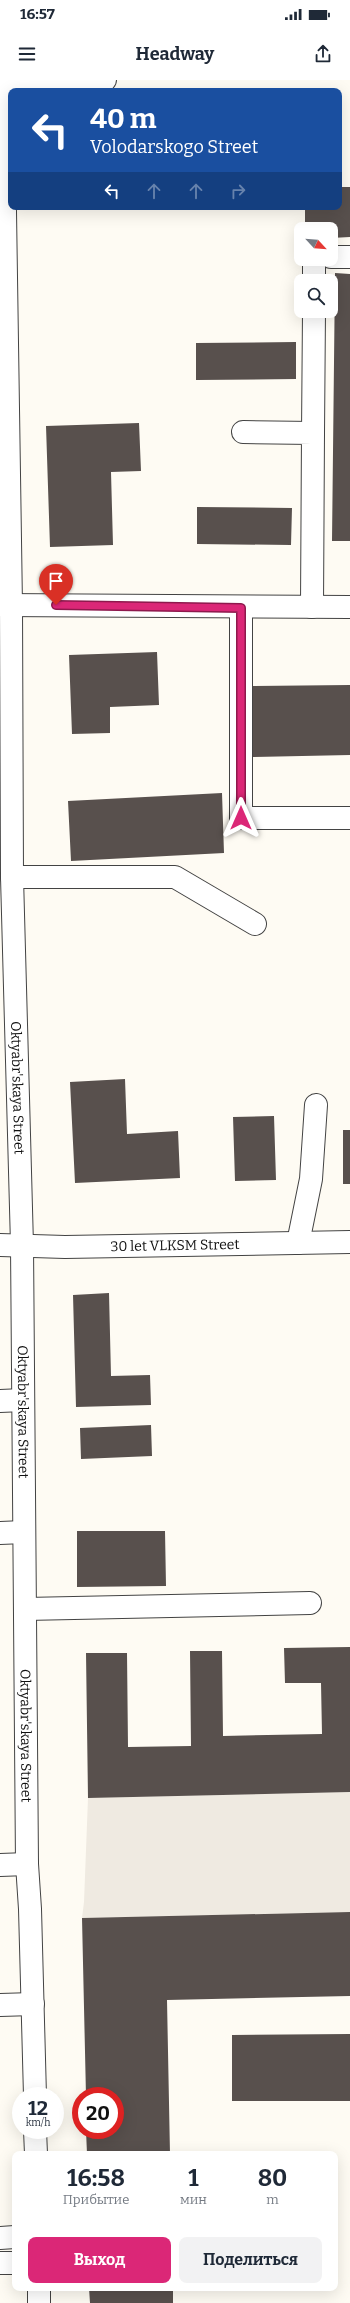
<!DOCTYPE html>
<html lang="ru">
<head>
<meta charset="utf-8">
<style>
	:root { --surface:#fff; --page:#f2f2f3; --text:#1f2937; --muted:#747a83; --accent:#db2777 }
	body { margin:0; font-family:Bitter,serif; background:var(--page); color:var(--text); height:100vh; display:flex; flex-direction:column; font-size:15px; white-space:nowrap }
	* { box-sizing:border-box; margin:0 }
	p { font-size:13px; color:var(--muted) }
	.icon { flex:none; width:22px; height:22px; fill:none; stroke:currentColor; stroke-width:2; stroke-linecap:round; stroke-linejoin:round }
	.map { position:relative; flex:1; overflow:hidden }
	.details { position:absolute; left:12px; top:2071px; width:326px; height:140px; display:flex; flex-direction:column; background:var(--surface); border-radius:8px; box-shadow:0 4px 16px #0002 }
	.details>* { flex:none }
	.guide { position:absolute; left:8px; top:8px; width:334px; height:122px; border-radius:8px; box-shadow:0 4px 16px #0002; background:#1a4fa0; color:#fff; overflow:hidden }
	.needle { width:26px; rotate:116deg }
	.buttons { position:absolute; left:294px; top:142px; display:grid; gap:8px }
	.buttons a { display:grid; place-items:center; width:44px; height:44px; border-radius:8px; background:var(--surface); box-shadow:0 4px 16px #0002; font-size:20px }
	.speed { position:absolute; left:12px; top:2007px; display:flex; gap:8px; font-size:20px; font-weight:700; text-align:center }
	.speed>* { display:grid; place-content:center; width:52px; height:52px; border-radius:50%; background:var(--surface); box-shadow:0 4px 16px #0002; line-height:1 }
	.speed small { font-size:10px; font-weight:400 }
	.speed .limit { border:6px solid #d22; background:#fff; color:#111 }
	.pin { position:absolute; display:grid; place-items:center; width:34px; height:34px; color:#fff; margin:-41px -17px; border-radius:50% 50% 50% 0; rotate:-45deg; box-shadow:0 0 4px #0007 }
	.pin .icon { rotate:45deg }
	.me { position:absolute; width:44px; margin:-22px; rotate:0deg; stroke-linejoin:round; filter:drop-shadow(0 0 3px #0008) }
	.turn { display:flex; align-items:center; gap:14px; height:84px; padding:0 16px; font-size:18px }
	.turn .icon { width:52px; height:52px; stroke-width:2.5 }
	.turn b { display:block; font-size:28px; line-height:34px }
	.lanes { display:flex; align-items:center; height:38px; padding:0 16px; background:#0003; justify-content:center; gap:20px; direction:ltr }
	.lanes .off { opacity:.35 }
	.eta { display:flex; justify-content:space-evenly; align-items:center; height:68px; text-align:center }
	.eta b { font-size:24px; font-weight:700; line-height:28px }
	.primary-button { display:flex; gap:8px; margin-top:auto; padding:8px 16px }
	.primary-button a { flex:1; height:46px; border-radius:8px; background:var(--accent); color:#fff; font-size:16px; font-weight:700; line-height:46px; text-align:center }
	.primary-button a+a { background:var(--page); color:var(--text) }
	.status { display:flex; justify-content:space-between; align-items:center; height:28px; padding:0 20px; background:var(--surface); direction:ltr }
	.status svg { height:11px; fill:currentColor }
	header { display:flex; justify-content:space-between; align-items:center; height:52px; padding:0 16px; background:var(--surface); font-size:18px; font-weight:700 }
	.map>svg:first-child { display:block }
	.plaza { fill:#efeae1 }
	.building { fill:#58504d }
	.lines { fill:none; stroke-linecap:round; stroke-linejoin:round }
	.minor-casing { stroke:#434343; stroke-width:24 }
	.minor { stroke:#fff; stroke-width:22 }
	.route-casing { stroke:#8e194d; stroke-width:10 }
	.route { stroke:#db2777; stroke-width:7 }
	.labels { text-anchor:middle; stroke-width:4; stroke-linejoin:round; paint-order:stroke }
	.street-label { font-size:14px; fill:#101010; stroke:#fff }
</style>
</head>
<body>
<div class="status"><b>16:57</b><svg viewBox="0 0 49 12"><path d="M0 12V9h3v3zM5 12V6h3v6zM10 12V3h3v9zM15 12V0h3v12zM26 1h20v11H26zM47 4h2v5h-2z"/></svg></div>
<header><svg class="icon" aria-label="menu" viewBox="0 0 24 24"><path d="M4 6h16M4 12h16M4 18h16"/></svg>Headway<svg class="icon" aria-label="share" viewBox="0 0 24 24"><path d="M12 15V3M7 8l5-5 5 5M5 13v7h14v-7"/></svg></header>
<div class="map">
<svg width="350" height="2223" viewBox="0 0 350 2223">
	<rect width="100%" height="100%" fill="#fefbf3"/>
	<!-- plaza -->
	<path class="plaza" d="M350,1712V1832L82,1838L84,1822L88,1718Z"/>
	<!-- building -->
	<path class="building" d="M339,107H350V157L331,158V149H305V127H339Z
		M335,193L350,194V461H332Z
		M296,262V299L196,300V263Z
		M139,343L141,391L111,392L113,465L50,467L46,346Z
		M197,427L292,428L291,465L197,464Z
		M157,572L159,625L110,627V653L72,654L69,575Z
		M350,605V675L253,677V606Z
		M222,713L224,773L71,781L68,721Z
		M125,999L127,1054L178,1051L180,1098L75,1103L70,1002Z
		M274,1036L276,1100L235,1101L233,1037Z
		M343,1050H350V1104H343Z
		M109,1213L111,1296L150,1295L151,1325L76,1327L73,1215Z
		M151,1345L152,1376L81,1379L80,1348Z
		M77,1451H165L166,1506L77,1507Z
		M350,1567V1712L88,1718L86,1573H127L128,1667L191,1666L190,1571H222L223,1656L322,1654L321,1603H285L284,1568Z
		M350,1832V1916L167,1920L170,2074H87L86,2050H115V2016H86L82,1838Z
		M350,1954V2021H232V1955Z
		M89,2208H173V2223H90Z"/>
	<g class="lines">
		<defs>
			<g id="minor">
				<path id="s1" d="M3,0L11,526L12,797L22,1165L27,1784L30,1829L35,2016"/>
				<path d="M3,3L105,0"/>
				<path d="M331,177H350"/>
				<path d="M314,201V179"/>
				<path d="M243,352L313,353L312,527"/>
				<path d="M313,353L314,231"/>
				<path d="M0,525L350,527"/>
				<path d="M241,528V738H350"/>
				<path d="M12,797H175L255,844"/>
				<path d="M298,1163L311,1099L316,1025"/>
				<path id="s2" d="M0,1165L65,1167L350,1162"/>
				<path d="M0,1321L23,1320"/>
				<path d="M0,1453L24,1452"/>
				<path d="M25,1529L310,1523"/>
				<path d="M0,1785L27,1784"/>
				<path d="M0,1925L33,1924"/>
				<path d="M35,2050L36,2074"/>
				<path d="M0,2158L15,2157"/>
				<path d="M0,2183H15"/>
				<path d="M39,2208V2223"/>
			</g>
		</defs>
		<!-- minor casing -->
		<use href="#minor" class="minor-casing"/>
		<!-- minor -->
		<use href="#minor" class="minor"/>
	</g>
	<g class="lines">
		<defs>
			<path id="route" d="M56,525L241,528V738"/>
		</defs>
		<!-- route casing -->
		<use href="#route" class="route-casing"/>
		<!-- route -->
		<use href="#route" class="route"/>
	</g>
	<g class="labels">
		<!-- street labels -->
		<g class="street-label">
			<text dy="5" stroke="none"><textPath href="#s1" startOffset="1008">Oktyabr'skaya Street</textPath></text>
			<text dy="5" stroke="none"><textPath href="#s2" startOffset="175">30 let VLKSM Street</textPath></text>
			<text dy="5" stroke="none"><textPath href="#s1" startOffset="1332">Oktyabr'skaya Street</textPath></text>
			<text dy="5" stroke="none"><textPath href="#s1" startOffset="1656">Oktyabr'skaya Street</textPath></text>
		</g>
	</g>
</svg>
<div class="buttons">
<a><svg class="needle" viewBox="-14 -14 28 28"><path d="M0-13l5 13h-10z" fill="#e53935"/><path d="M0 13l5-13h-10z" fill="#747a83"/></svg></a>
<a><svg class="icon" aria-label="search" viewBox="0 0 24 24"><circle cx="10" cy="10" r="6"/><path d="M15 15l6 6"/></svg></a>
</div>
<div class="speed"><div>12<small>km/h</small></div><div class="limit">20</div></div>
<div class="pin" style="left:56px;top:525px;background:#d93025"><svg class="icon" aria-label="arrive" viewBox="0 0 24 24"><path d="M6 21V4h12l-3 4 3 4H6"/></svg></div>
<svg class="me" style="left:241px;top:738px" viewBox="-20 -20 40 40"><path d="M0-17L14 15 0 8-14 15z" fill="#db2777" stroke="#fff" stroke-width="4"/></svg>
<div class="guide">
<div class="turn"><svg class="icon" aria-label="left" viewBox="0 0 24 24"><path d="M17 20v-9H6M10 6l-5 5 5 5"/></svg><div><b>40 m</b>Volodarskogo Street</div></div>
<div class="lanes"><svg class="icon" aria-label="left" viewBox="0 0 24 24"><path d="M17 20v-9H6M10 6l-5 5 5 5"/></svg><svg class="icon off" aria-label="ahead" viewBox="0 0 24 24"><path d="M12 20V5M6 11l6-6 6 6"/></svg><svg class="icon off" aria-label="ahead" viewBox="0 0 24 24"><path d="M12 20V5M6 11l6-6 6 6"/></svg><svg class="icon off" aria-label="right" viewBox="0 0 24 24"><path d="M7 20v-9h11M14 6l5 5-5 5"/></svg></div>
</div>
<section class="details">
<div class="eta">
<div><b>16:58</b><p>Прибытие</p></div>
<div><b>1</b><p>мин</p></div>
<div><b>80</b><p>m</p></div>
</div>
<div class="primary-button"><a>Выход</a><a>Поделиться</a></div>
</section>
</div>
</body>
</html>
